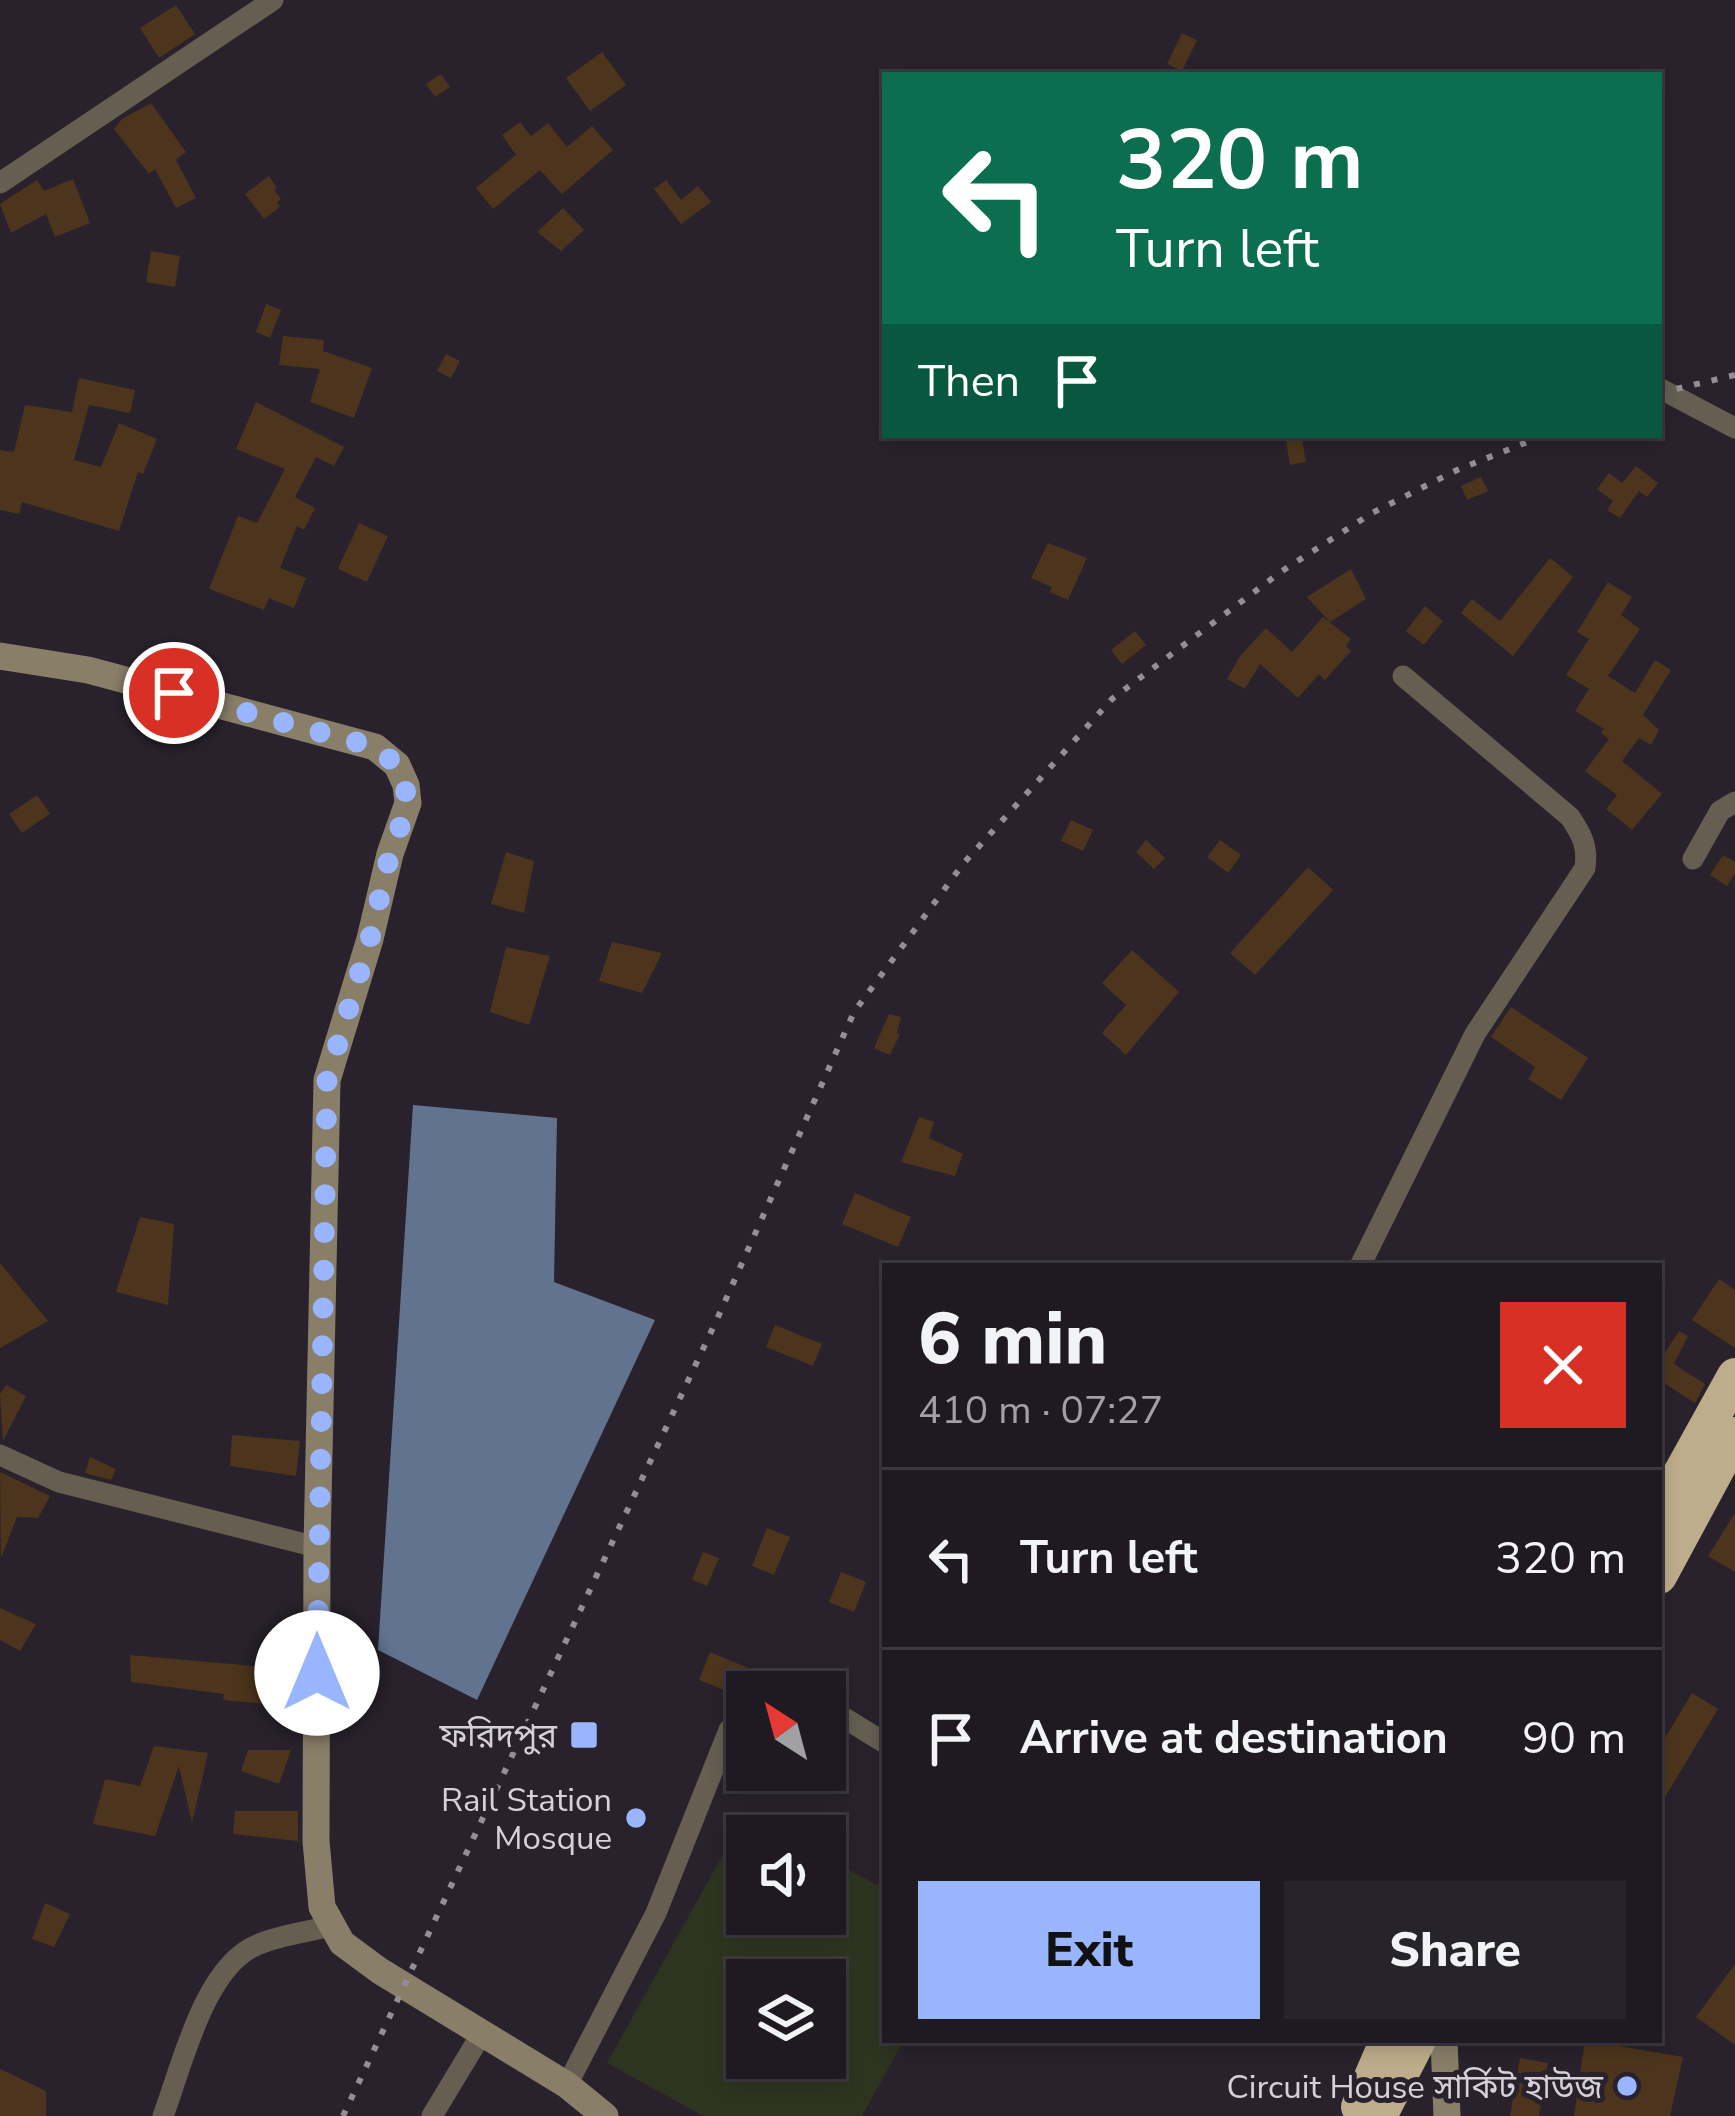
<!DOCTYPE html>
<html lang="en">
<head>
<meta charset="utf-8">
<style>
	:root { --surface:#1f1a22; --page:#27232a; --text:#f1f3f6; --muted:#a1a1a5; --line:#3c3840; --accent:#99b5fd }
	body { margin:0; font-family:"Nunito Sans","Noto Sans Bengali",sans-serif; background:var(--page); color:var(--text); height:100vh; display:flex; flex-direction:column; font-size:45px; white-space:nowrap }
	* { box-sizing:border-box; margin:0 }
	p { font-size:39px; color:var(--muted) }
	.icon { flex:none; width:66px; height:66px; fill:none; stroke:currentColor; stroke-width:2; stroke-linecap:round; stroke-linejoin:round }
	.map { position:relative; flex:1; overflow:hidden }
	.sheet { position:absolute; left:882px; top:1263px; width:780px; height:780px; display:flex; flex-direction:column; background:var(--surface); border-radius:0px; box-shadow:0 6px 18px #0003,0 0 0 3px var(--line) }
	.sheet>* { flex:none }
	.hud { position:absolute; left:882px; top:72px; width:780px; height:366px; border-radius:0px; box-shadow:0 6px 18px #0003,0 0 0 3px var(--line); background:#0b6e4f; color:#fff; overflow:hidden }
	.needle { width:78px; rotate:324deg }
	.fabs { position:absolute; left:726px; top:1671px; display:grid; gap:24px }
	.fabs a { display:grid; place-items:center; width:120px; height:120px; border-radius:0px; background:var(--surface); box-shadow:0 6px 18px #0003,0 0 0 3px var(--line); font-size:60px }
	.pin { position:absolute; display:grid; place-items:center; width:102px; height:102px; color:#fff; margin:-51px; border:6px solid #fff; border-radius:50%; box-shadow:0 3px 12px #0007 }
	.me { position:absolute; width:132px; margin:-66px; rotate:0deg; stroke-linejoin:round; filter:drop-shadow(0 0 9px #0008) }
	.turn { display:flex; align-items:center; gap:42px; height:252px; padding:0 36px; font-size:54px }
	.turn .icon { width:156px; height:156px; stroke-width:2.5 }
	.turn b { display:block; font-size:84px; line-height:102px }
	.then { display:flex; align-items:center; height:114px; padding:0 36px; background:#0003; gap:24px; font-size:45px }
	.round { display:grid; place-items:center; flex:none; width:126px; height:126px; border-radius:0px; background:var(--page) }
	.head { display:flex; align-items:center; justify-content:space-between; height:204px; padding:0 36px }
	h1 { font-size:72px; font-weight:800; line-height:90px }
	.button { display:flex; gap:24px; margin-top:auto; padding:24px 36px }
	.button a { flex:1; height:138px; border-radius:0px; background:var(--accent); color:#111; font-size:48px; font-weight:800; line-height:138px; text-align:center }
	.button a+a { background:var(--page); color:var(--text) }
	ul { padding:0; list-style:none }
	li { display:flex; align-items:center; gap:36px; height:180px; padding:0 36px; border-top:3px solid var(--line) }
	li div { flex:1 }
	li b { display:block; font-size:45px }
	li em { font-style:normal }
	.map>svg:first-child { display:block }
	.green { fill:#2d3520; fill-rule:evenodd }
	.water { fill:#627390 }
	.building { fill:#4c351c }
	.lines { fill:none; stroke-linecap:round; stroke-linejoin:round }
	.street { stroke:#655e51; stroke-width:21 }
	.secondary { stroke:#897e68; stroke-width:27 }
	.highway { stroke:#bead8b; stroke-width:36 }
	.rail { stroke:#948e97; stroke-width:6; stroke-dasharray:6 12; stroke-linecap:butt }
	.route { stroke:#99b5fd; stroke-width:21; stroke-dasharray:0 37.8 }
	.poi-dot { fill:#99b5fd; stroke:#29222d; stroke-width:4.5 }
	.labels { text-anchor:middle; stroke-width:10; stroke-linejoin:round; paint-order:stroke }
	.poi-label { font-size:33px; fill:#d6d1d8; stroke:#29222d; text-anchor:end }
</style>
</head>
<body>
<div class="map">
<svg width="1735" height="2116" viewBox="0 0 1735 2116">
	<rect width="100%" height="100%" fill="#29222d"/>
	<!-- green -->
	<path class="green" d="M746,1813L788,1836H747V1914H825V1857L877,1885L885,1873V2040H904L862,2116H703L607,2063ZM747,1980H825V2058H747Z"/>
	<!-- water -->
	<path class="water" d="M413,1105L557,1118L554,1282L655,1320L477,1700L378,1650Z"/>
	<!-- building -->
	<path class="building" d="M176,5L195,34L159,58L140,28Z
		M1182,33L1197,40L1182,71L1167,64Z
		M602,52L626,85L590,111L566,78Z
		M441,74L450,87L435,97L426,84Z
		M151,103L186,152L176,160L196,198L176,208L155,169L149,174L114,129L122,119Z
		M520,122L531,136L548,123L567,147L592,126L613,150L562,194L540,170L493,209L476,188L516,155L502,135Z
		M269,176L277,188L274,190L281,199L277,202L280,207L264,219L245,194Z
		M73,179L90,223L55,237L46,214L11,233L0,204L37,180L44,191Z
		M666,180L681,200L698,186L711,202L681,224L654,189Z
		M563,208L584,230L561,251L537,232Z
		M151,251L180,256L175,287L146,282Z
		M266,304L281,310L270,338L256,332Z
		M283,336L324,340L323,351L372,368L354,418L310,402L320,369L279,365Z
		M446,354L460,361L451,378L437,371Z
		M79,378L135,390L130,413L89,405L74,460L101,467L119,423L157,439L143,474L138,472L119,531L22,502L19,514L0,510V450L14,452L25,405L72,412Z
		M256,402L344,447L334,466L316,457L295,497L315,508L304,530L297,526L280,568L306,578L294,608L269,598L264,610L209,589L238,516L257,523L285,469L236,449Z
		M1285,435H1301L1306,462L1290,465Z
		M1636,466L1658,483L1647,497L1639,491L1620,518L1607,510L1613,501L1597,489L1609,473L1622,483Z
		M1481,477L1488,491L1467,500L1461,486Z
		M359,523L388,536L367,582L338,569Z
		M1048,543L1087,558L1068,600L1050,592L1052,587L1031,578Z
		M1550,558L1573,577L1513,656L1461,613L1472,599L1500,621Z
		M1351,569L1366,599L1330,622L1307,597Z
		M1608,582L1632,597L1621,615L1640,629L1608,676L1635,693L1655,660L1671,670L1643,715L1659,730L1651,745L1639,738L1622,761L1662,794L1632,830L1606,809L1617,795L1585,771L1609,739L1601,733L1604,729L1575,711L1589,689L1566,675L1589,639L1577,632Z
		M1425,606L1443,621L1424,645L1406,631Z
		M1323,617L1351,639L1346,646L1351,651L1325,680L1319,674L1298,698L1260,664L1245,689L1227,679L1240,656L1266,628L1292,652Z
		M1135,631L1146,645L1122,664L1111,650Z
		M37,795L50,814L22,833L9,814Z
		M1071,820L1093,830L1083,851L1061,841Z
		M1146,840L1165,858L1154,869L1136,852Z
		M1220,840L1241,855L1228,873L1207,857Z
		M506,852L534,861L524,913L491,904Z
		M1723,855L1735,862V873L1727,886L1710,875Z
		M1308,867L1333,890L1255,975L1230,953Z
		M612,942L662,953L642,993L599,981Z
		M506,947L550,956L529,1025L490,1012Z
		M1132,950L1179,992L1126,1055L1102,1033L1126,1005L1102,983Z
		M1511,1007L1588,1058L1561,1100L1528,1079L1535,1067L1491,1037Z
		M889,1014L901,1017L897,1033L900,1034L890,1055L874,1048Z
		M919,1117L934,1122L929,1138L963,1154L955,1176L901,1162Z
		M855,1193L911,1217L898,1247L842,1224Z
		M140,1217L174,1224L168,1305L116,1292Z
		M0,1263L48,1321L0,1348Z
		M1719,1279L1735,1290V1348L1692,1320Z
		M775,1325L822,1344L813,1366L766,1347Z
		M1679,1331L1688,1336L1674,1364L1705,1384L1695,1403L1664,1383L1659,1394V1354L1662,1357Z
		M6,1385L26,1396L3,1441L0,1394Z
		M232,1435L300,1441L296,1476L230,1466Z
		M90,1457L116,1469L111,1480L85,1473Z
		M0,1472L50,1496L38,1518L17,1517L1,1558Z
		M1735,1513V1572L1708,1556Z
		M767,1528L790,1537L774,1575L752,1566Z
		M703,1552L719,1558L707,1586L692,1580Z
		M841,1572L866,1582L854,1612L829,1602Z
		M0,1608L36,1624L20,1651L0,1640Z
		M710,1652L748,1668L737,1695L699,1680Z
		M130,1655L299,1670L298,1707L223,1700L224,1694L131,1682Z
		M1692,1693L1718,1709L1659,1807V1748Z
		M154,1746L208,1753L192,1823L179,1766L155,1836L93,1824L105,1779L140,1786Z
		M248,1750H291L279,1784L241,1771Z
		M235,1811H298V1841L233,1834Z
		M45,1903L70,1914L54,1947L32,1939Z
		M1735,1964V2045L1696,2017Z
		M1585,2040L1683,2057L1670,2116H1574Z
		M1520,2058L1548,2063L1539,2116H1510Z
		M0,2069L46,2091V2116H0Z"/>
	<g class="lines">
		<!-- street -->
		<path class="street" d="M0,183L273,0
			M1659,388L1735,428
			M1693,859L1720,811L1735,802
			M1360,1266L1475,1034L1585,868C1588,846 1582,835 1570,817L1403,676
			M0,1455L59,1482L317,1547
			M770,1692L792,1689L798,1692
			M825,1706L885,1743
			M567,2085L656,1913L729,1730L747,1711
			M163,2116C182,2066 204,1967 257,1945C279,1935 307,1932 331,1926
			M432,2116L482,2033"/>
		<!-- secondary -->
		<path class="secondary" d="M0,656L88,670L375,747L397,765L406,785L408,803L390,854L370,939L327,1080L317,1547L316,1841L322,1907L342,1943L380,1971L567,2085L605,2116
			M1444,2040L1447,2116"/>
		<!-- highway -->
		<path class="highway" d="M1659,1513L1735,1376
			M1659,1576L1735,1435
			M1359,2107L1388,2040
			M1379,2116L1418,2040"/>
		<!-- rail -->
		<path class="rail" d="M1659,393L1735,375
			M343,2116L718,1317L854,1012L963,864L1112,699L1282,571L1372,513L1457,470L1545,435"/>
	</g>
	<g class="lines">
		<!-- route -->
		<path class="route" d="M174,693L375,747L398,766L409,803L390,854L370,939L327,1080L317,1673"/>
	</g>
	<!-- markers -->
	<g class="poi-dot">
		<rect x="569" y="1720" width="30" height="30" rx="6"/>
		<circle cx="636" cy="1818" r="12"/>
		<circle cx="1627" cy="2086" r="12"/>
	</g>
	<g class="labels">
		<!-- poi labels -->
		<g class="poi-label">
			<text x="557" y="1747">ফরিদপুর</text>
			<text x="612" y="1811">Rail Station<tspan x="612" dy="38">Mosque</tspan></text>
			<text x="1603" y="2098">Circuit House সার্কিট হাউজ</text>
		</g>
	</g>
</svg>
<div class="fabs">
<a><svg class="needle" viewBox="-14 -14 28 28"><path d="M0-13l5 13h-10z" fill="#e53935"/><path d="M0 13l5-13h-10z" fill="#a1a1a5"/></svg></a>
<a><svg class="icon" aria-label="sound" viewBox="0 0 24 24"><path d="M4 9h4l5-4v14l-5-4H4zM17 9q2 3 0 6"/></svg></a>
<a><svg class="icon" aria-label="layers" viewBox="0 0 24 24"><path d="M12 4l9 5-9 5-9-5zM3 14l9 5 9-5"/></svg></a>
</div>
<div class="pin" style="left:174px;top:693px;background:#d93025"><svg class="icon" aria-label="arrive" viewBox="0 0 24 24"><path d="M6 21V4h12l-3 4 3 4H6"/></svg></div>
<svg class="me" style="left:317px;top:1673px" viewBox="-20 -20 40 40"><circle r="19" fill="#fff"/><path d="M0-13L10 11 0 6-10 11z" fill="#99b5fd"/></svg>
<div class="hud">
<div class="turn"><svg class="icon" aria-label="left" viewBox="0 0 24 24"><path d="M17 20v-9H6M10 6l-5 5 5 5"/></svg><div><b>320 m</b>Turn left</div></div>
<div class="then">Then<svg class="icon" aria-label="arrive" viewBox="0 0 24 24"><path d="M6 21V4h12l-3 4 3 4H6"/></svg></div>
</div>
<section class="sheet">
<div class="head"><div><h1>6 min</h1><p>410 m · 07:27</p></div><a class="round" style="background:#d93025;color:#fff"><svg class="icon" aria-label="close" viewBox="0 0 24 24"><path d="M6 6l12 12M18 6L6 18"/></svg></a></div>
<ul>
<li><svg class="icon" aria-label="left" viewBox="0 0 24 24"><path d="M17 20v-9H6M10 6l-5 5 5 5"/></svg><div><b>Turn left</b></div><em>320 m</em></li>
<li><svg class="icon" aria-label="arrive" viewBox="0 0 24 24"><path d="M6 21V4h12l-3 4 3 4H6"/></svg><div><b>Arrive at destination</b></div><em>90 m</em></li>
</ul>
<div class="button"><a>Exit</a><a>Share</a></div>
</section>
</div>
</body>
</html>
